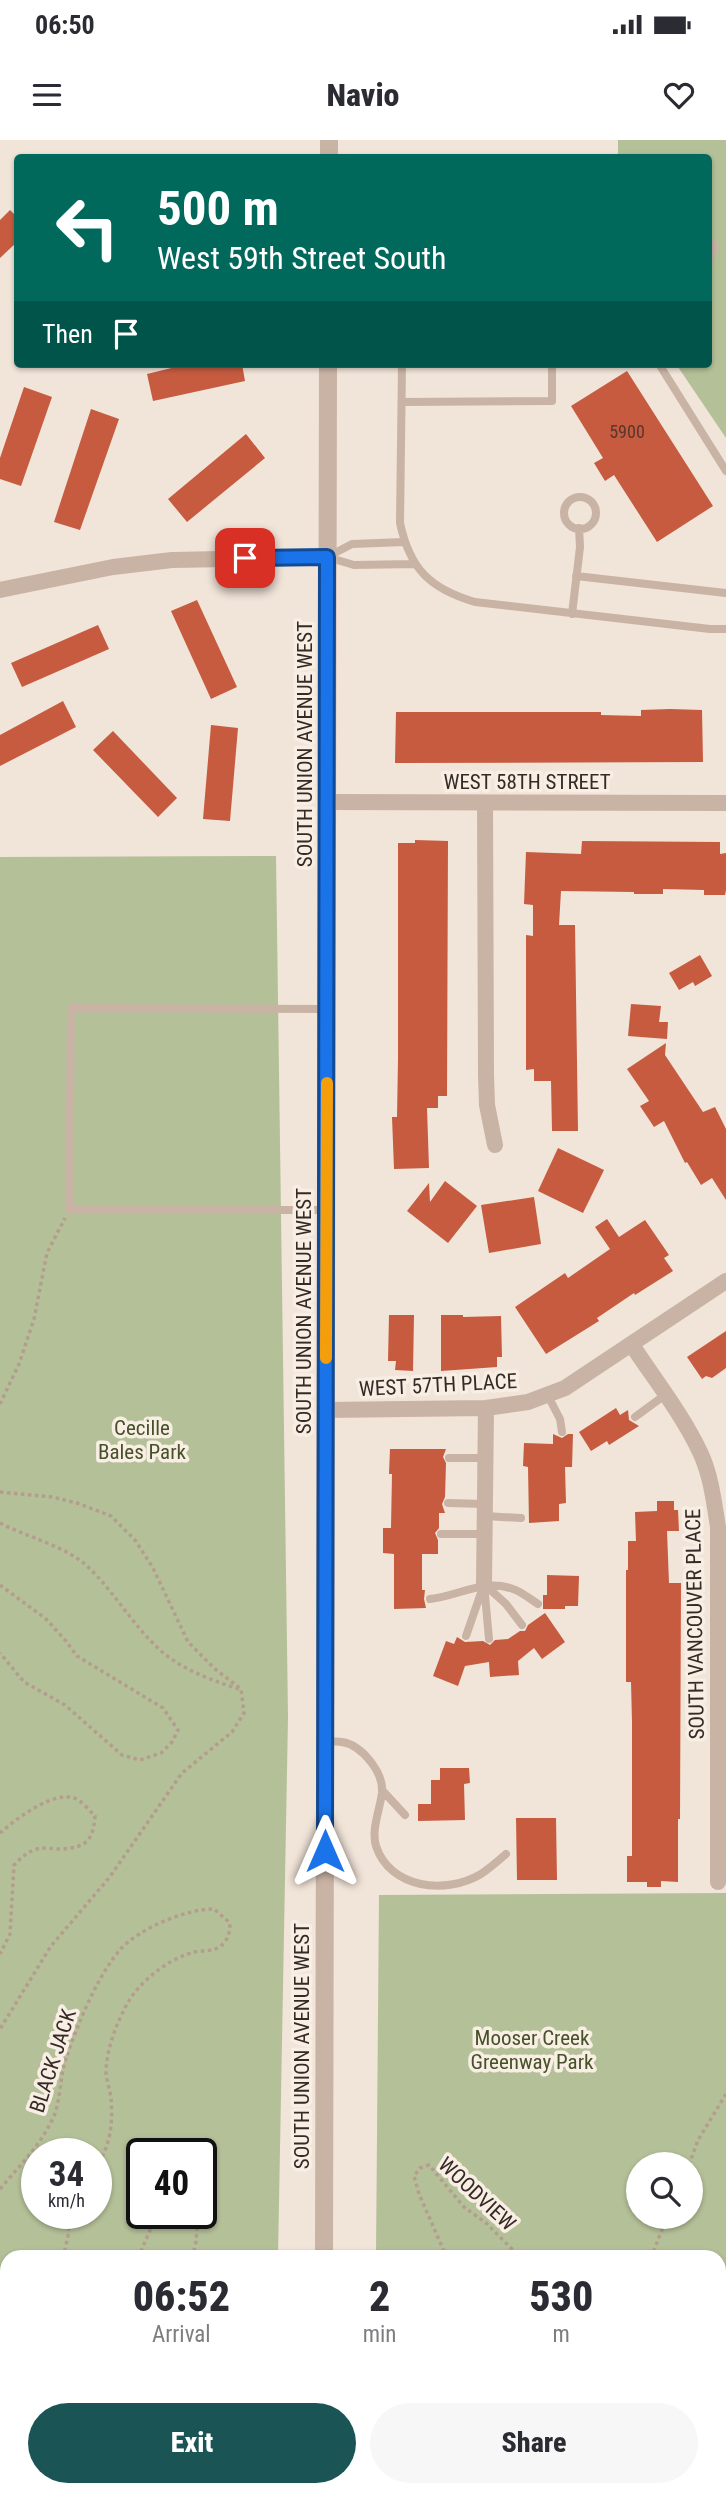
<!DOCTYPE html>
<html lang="en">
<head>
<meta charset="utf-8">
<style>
	:root { --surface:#fff; --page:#f7f7f7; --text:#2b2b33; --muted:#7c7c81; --accent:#1b5455 }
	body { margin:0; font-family:"Roboto Condensed",sans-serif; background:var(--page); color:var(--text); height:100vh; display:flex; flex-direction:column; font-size:26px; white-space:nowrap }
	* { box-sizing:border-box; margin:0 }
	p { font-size:23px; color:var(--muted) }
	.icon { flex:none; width:38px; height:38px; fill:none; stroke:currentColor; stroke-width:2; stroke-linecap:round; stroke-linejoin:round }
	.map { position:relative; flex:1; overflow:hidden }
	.details { position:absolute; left:0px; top:2110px; width:726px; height:247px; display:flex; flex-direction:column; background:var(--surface); border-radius:21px 21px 0 0; box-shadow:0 2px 5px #0004 }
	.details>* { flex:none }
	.top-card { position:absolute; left:14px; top:14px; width:698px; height:214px; border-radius:7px; box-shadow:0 2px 5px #0004; background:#00695c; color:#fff; overflow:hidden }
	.buttons { position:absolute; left:626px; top:2012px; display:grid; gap:14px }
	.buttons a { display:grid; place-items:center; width:77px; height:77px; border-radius:50%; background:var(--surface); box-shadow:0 2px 5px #0004; font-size:35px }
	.speed { position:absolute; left:21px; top:1998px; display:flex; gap:14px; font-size:35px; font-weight:700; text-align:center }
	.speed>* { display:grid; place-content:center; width:91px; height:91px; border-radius:50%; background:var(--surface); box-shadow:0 2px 5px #0004; line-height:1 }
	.speed small { font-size:18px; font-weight:400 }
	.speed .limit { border:4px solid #111; border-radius:10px; background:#fff; color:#111 }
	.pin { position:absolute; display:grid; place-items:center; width:60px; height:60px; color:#fff; margin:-30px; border-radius:14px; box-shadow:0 4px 10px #0006 }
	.me { position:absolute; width:77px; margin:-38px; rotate:0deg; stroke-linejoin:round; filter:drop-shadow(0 0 5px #0008) }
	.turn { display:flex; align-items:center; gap:24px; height:147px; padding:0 28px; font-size:32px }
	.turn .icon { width:91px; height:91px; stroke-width:2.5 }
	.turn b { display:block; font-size:49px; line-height:60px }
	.then { display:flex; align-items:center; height:66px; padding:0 28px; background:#0003; gap:14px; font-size:26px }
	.eta { display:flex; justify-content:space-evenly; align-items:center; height:119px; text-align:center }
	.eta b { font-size:42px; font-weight:800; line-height:49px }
	.cta { display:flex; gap:14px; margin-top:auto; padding:14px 28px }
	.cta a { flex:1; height:80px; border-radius:42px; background:var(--accent); color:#fff; font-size:28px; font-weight:800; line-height:80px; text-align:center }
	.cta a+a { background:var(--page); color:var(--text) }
	.status { display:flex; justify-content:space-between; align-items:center; height:49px; padding:0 35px; background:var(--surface); direction:ltr }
	.status svg { height:19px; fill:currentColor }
	header { display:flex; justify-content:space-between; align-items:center; height:91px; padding:0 28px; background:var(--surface); font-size:32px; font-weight:800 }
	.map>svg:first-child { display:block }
	.green { fill:#b4c098; fill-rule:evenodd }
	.building { fill:#c65b40 }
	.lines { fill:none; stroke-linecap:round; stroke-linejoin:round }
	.path { stroke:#b49d8e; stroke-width:3.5; stroke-dasharray:3.5 3.5; stroke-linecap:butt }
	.service { stroke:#c9b3a4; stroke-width:8 }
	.minor { stroke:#c9b3a4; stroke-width:16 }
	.tertiary { stroke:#c9b3a4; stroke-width:18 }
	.route-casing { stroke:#114b97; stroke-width:18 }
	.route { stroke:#1a73e8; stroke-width:12 }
	.slow { stroke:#f59e0b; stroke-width:12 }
	.labels { text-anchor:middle; stroke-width:7; stroke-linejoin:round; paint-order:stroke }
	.number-label { font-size:18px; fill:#58362c }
	.street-label { font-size:21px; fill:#342a26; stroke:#f9eee4 }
	.park-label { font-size:21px; fill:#455229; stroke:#f9eee4 }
</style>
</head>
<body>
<div class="status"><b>06:50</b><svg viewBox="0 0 49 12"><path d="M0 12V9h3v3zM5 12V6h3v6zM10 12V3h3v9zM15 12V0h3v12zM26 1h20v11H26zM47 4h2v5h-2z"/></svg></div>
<header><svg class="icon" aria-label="menu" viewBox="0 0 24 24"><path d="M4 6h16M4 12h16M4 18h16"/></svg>Navio<svg class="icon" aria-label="heart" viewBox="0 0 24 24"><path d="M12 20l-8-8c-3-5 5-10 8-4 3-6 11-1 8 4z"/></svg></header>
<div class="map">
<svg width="726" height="2356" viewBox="0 0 726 2356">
	<rect width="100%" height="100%" fill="#f1e4d8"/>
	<!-- green -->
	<path class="green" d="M618,0H726V298L676,224H709V18L618,17Z
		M276,716L288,1577L278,2117L7,2118V2350H274V2356H0V717ZM37,2014H96V2074H37ZM142,2014H201V2074H142Z
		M726,1753V2356H374V2350H719V2118L376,2117L379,1755ZM639,2025H691V2077H639Z"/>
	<!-- building -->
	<path class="building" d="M10,70L18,78V101L0,118V80Z
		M188,224H242L245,241L153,261L147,234Z
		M627,231L713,366L657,402L614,335L605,341L594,323L603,318L571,266Z
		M24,247L52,257L21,346L0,339V318Z
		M91,269L119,279L80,390L54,382Z
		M246,294L265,318L187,382L168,359Z
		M197,460L237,547L211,559L171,471Z
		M98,485L109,509L22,547L11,523Z
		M63,561L76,587L0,626V595Z
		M670,569L702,570L703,622L395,623L396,572H601V575L641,576V570Z
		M211,585L238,588L230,681L203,679Z
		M113,591L177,658L158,677L93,610Z
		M415,700L448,701L447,956H438V968H427L429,1028L394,1029L392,977H397L398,920V703H415Z
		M582,701L720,702V714L726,713V750L725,755H704V750L663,749V754H634V752L561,751L559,785H575L578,991H552L551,941H534V929L526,930V795L533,796V765L524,764L526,712L581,714Z
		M700,815L712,836L695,846L693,842L679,850L669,833Z
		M631,864L661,866L659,882H668L667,899L628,896Z
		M666,903L665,915L703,972L715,967L726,989V1060L712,1038L701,1045L687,1022L685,1023L664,981L654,987L640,966L649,961L627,929Z
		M558,1008L604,1030L583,1073L538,1051Z
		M445,1041L477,1066L448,1103L407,1071L429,1043L430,1062Z
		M534,1057L541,1104L489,1113L481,1065Z
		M607,1079L619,1097L645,1080L669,1115L664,1118L673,1131L635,1155L634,1153L597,1178L599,1181L546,1214L515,1167L565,1133L568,1138L610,1109L595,1087Z
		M389,1175H414L413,1231L395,1230L396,1221H388Z
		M441,1175H463V1177L501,1176L502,1217H497V1227L441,1231Z
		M726,1191V1228L712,1238L706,1236L702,1239L687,1217Z
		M616,1268L620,1275L628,1270L629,1280L639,1286L609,1305L607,1301L591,1311L579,1292Z
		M553,1294L562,1298L568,1294H573L572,1327H565L566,1363L559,1364V1381L529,1383L528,1327L523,1326L524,1303L553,1304Z
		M390,1309H446L443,1317L446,1323L445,1357L442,1364L445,1373H439V1388L435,1393L438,1400V1414H422V1450H425L424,1459L426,1468L394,1469V1414L383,1413V1388H391L392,1334H389Z
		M657,1361H674V1370H678L679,1391H667L669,1443H681L680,1679H678V1742L661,1741V1747H647V1742H627V1716H632V1582L631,1542H626V1430H628V1401H636L635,1372L657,1371Z
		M547,1435L579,1436L578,1466H565V1469H543V1455H547Z
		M545,1473L565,1502L542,1519L534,1508L518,1521L519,1535L490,1537L489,1522L465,1526L458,1546L433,1536L446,1501L454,1504L457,1497L465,1502L483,1501L490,1505L495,1500L508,1499L520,1491H525L528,1485Z
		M440,1628H469L470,1643L464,1644L465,1680L418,1681V1664H431V1640H440Z
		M516,1678H556L557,1740H517Z"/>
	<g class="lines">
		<!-- path -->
		<path class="path" d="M0,1264L19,1224L34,1179L47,1113L65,1078
			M0,1352L52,1357L77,1363L111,1376L135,1400L153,1428L188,1502L215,1529L241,1549L244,1573L232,1592L182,1633L109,1738L51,1806L0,1889
			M0,1383C27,1397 65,1406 87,1426C116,1453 135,1490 166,1515C188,1532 214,1541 239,1549
			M0,1445L46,1479L66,1501L77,1516L163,1568L178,1590L172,1602L161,1613L140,1620L122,1615L65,1565L24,1542L0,1513
			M0,1693C16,1679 52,1651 74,1658C81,1660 89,1670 95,1676C93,1701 86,1708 60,1709C52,1709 44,1707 37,1709C27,1712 21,1718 14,1725L10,1794L0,1814
			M689,2025L698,2000L726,1954
			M0,2049C20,2025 41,2005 54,1976C61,1958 60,1936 66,1918C78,1884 95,1841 118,1812C137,1789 185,1769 214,1769L230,1783C230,1790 229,1797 224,1803C216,1812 205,1810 194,1812C168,1819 140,1841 127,1864C116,1885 107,1907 106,1931C106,1940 110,1949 111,1958C113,1980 111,2008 96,2025
			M63,2118L68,2096L70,2074
			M138,2118L157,2074
			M192,2118L196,2102L198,2074
			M447,2118L419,2054L414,2036L420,2028L429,2025L464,2067L486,2083L521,2118
			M651,2118L667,2077
			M719,2235H722L726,2242
			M719,2255L726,2242
			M228,2350L231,2356
			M418,2350L422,2356
			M197,2356L205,2350
			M720,2356L726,2353"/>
		<!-- service -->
		<path class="service" d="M709,102L715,105L709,121
			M402,224L400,383C410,430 431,449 475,462L710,489H726
			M659,224L726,331
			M402,262L552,261V224
			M564 373a16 16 0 1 1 32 0a16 16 0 1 1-32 0Z
			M327,417L354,425L415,424
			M327,417L352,404L404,402
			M576,436L726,453
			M572,474L580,407L579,388
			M327,1070H69L71,868L327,869
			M548,1256L560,1279L562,1292
			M635,1277L665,1255
			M449,1318H485
			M448,1363L485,1364
			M485,1376L521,1378
			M441,1394H484
			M484,1444L506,1464L522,1485
			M484,1444L489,1499
			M430,1459C459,1456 484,1438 513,1449C522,1452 530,1459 538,1464
			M466,1496L483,1447
			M325,1602C330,1602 337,1601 342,1602C362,1605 384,1633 382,1653C380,1669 371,1690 376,1706C390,1749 446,1755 481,1734C490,1728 498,1721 506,1714
			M382,1650L405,1675"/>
		<!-- minor -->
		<path class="minor" d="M0,450L113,427L172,420L327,417
			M327,662L726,663
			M485,663L486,935L487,965L495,1005
			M632,1205C655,1240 682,1274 700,1312C711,1335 714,1362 718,1387V1742
			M326,1270L486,1268L528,1262L565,1248L726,1141
			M484,1444L486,1268"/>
		<!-- tertiary -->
		<path class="tertiary" d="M329,18V0
			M324,2118L328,224
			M324,2356V2350"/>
	</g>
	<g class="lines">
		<defs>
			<path id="route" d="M245,418L327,417L325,1711"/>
		</defs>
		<!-- route casing -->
		<use href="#route" class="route-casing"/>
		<!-- route -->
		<use href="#route" class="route"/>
		<!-- slow -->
		<path class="slow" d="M326,1218L327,943"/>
	</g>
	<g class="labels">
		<!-- number labels -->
		<g class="number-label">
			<text x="627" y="298">5900</text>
		</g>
		<!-- street labels -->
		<g class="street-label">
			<text transform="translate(305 604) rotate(-90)" y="7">SOUTH UNION AVENUE WEST</text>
			<text x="527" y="649">WEST 58TH STREET</text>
			<text transform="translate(304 1171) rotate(-90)" y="7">SOUTH UNION AVENUE WEST</text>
			<text transform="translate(438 1245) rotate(-3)" y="7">WEST 57TH PLACE</text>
			<text transform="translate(695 1484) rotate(-91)" y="7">SOUTH VANCOUVER PLACE</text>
			<text transform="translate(302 1906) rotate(-90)" y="7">SOUTH UNION AVENUE WEST</text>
			<text transform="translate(53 1921) rotate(-72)" y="7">BLACK JACK</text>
			<text transform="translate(477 2054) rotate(43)" y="7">WOODVIEW</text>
		</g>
		<!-- park labels -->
		<g class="park-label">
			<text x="142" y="1295">Cecille<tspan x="142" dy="24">Bales Park</tspan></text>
			<text x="532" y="1905">Mooser Creek<tspan x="532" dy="24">Greenway Park</tspan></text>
		</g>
	</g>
</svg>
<div class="buttons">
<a><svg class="icon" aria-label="search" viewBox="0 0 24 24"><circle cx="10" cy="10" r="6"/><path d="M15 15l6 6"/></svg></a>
</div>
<div class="speed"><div>34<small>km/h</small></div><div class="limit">40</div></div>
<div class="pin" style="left:245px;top:418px;background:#d93025"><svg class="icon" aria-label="arrive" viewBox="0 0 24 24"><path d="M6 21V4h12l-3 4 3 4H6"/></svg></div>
<svg class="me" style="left:325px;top:1711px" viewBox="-20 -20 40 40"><path d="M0-17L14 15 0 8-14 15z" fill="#1a73e8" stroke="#fff" stroke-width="4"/></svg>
<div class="top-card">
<div class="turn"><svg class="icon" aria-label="left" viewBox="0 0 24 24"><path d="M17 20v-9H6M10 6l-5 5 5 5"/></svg><div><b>500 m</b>West 59th Street South</div></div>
<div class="then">Then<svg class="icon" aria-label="arrive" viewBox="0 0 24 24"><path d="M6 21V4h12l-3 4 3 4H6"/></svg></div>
</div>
<section class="details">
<div class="eta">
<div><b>06:52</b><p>Arrival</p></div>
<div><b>2</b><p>min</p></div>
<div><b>530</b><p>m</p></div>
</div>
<div class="cta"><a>Exit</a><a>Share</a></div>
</section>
</div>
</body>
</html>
